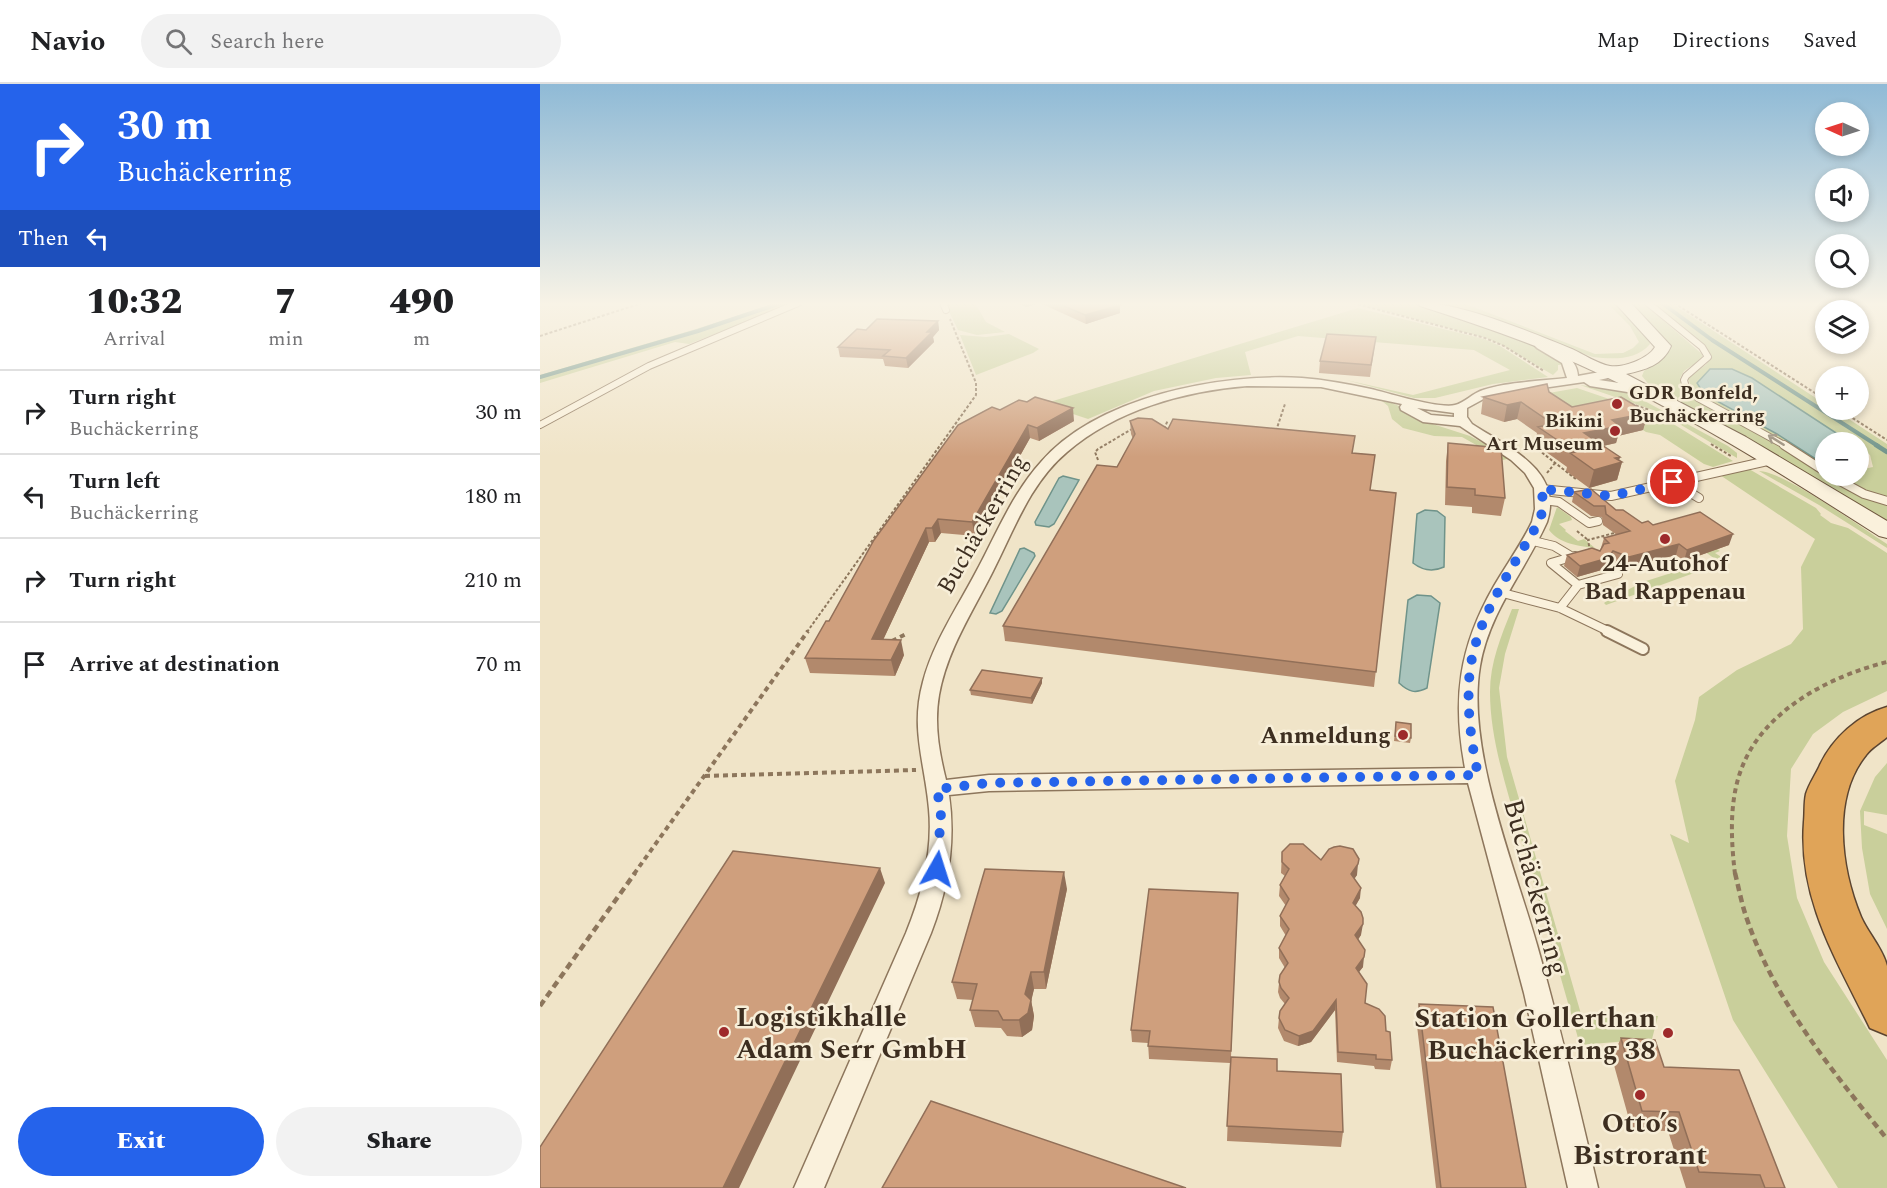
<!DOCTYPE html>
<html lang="en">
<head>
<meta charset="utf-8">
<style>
	:root { --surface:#fff; --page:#f2f2f2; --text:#202124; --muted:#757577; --line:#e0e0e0; --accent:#2563eb }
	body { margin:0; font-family:Spectral,serif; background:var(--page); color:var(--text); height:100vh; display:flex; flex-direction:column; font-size:22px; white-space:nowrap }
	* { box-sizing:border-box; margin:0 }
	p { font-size:20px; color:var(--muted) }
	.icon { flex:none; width:33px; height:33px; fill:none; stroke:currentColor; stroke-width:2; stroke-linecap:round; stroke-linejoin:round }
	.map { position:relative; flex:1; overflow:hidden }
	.sheet { display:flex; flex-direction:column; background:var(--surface); width:540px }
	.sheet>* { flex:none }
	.hud { background:#2563eb; color:#fff; overflow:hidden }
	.needle { width:39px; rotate:273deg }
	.fabs { position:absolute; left:1275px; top:18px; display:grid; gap:12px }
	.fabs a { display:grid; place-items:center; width:54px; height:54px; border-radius:50%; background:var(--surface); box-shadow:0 3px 9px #0003; font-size:30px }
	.pin { position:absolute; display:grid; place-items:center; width:51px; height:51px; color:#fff; margin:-26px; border:3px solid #fff; border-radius:50%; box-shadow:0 2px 6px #0007 }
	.me { position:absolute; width:66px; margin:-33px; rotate:6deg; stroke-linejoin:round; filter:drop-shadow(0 0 4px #0008) }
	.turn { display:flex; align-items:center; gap:21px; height:126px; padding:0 18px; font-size:27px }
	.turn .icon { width:78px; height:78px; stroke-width:2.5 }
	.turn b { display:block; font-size:42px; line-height:51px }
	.then { display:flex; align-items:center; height:57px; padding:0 18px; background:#0003; gap:12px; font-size:22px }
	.eta { display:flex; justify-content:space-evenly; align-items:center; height:102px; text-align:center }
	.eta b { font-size:36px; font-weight:800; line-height:42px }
	.action { display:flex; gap:12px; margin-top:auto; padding:12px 18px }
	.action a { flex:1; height:69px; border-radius:36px; background:var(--accent); color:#fff; font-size:24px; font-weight:800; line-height:69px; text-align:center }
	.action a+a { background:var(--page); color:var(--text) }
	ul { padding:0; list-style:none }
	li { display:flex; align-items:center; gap:18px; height:84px; padding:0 18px; border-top:2px solid var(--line) }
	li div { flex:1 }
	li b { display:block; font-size:22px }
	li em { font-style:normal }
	header { display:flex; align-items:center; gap:36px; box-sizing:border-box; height:84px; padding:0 30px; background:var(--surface); border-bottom:2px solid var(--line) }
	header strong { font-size:28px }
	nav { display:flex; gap:33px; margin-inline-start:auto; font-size:21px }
	.search { width:420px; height:54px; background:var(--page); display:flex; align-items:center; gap:15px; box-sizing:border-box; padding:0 21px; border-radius:33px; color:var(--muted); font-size:22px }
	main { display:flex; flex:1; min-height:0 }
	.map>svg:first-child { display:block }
	.green { fill:#c9cf9b }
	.water { fill:#a9c4bc; stroke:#6f938a; stroke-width:1.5 }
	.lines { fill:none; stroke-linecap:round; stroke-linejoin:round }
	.stream-far1 { stroke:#6f938a; stroke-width:4 }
	.stream { stroke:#6f938a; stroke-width:4.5 }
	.service-far2-casing { stroke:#8d765c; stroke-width:8 }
	.service-far1-casing { stroke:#8d765c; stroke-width:10 }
	.service-casing { stroke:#8d765c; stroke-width:14 }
	.minor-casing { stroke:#8d765c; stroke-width:3 }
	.secondary-casing { stroke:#6f573f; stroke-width:2 }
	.motorway-casing { stroke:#5b4430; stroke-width:3 }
	.path-far2 { stroke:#8d765c; stroke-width:2; stroke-dasharray:3 2; stroke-linecap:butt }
	.path-far1 { stroke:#8d765c; stroke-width:4; stroke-dasharray:5 4; stroke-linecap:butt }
	.path { stroke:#8d765c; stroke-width:4.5; stroke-dasharray:7 4.5; stroke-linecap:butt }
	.service-far2 { stroke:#faf1dc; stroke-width:6 }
	.service-far1 { stroke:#faf1dc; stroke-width:8 }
	.service { stroke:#faf1dc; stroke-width:10 }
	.minor { fill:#faf1dc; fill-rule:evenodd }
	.secondary { fill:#faf1dc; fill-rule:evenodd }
	.motorway { fill:#e0a458; fill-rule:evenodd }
	.wall { fill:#b2896c }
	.shaded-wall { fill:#916f58 }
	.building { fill:#cf9f7d; stroke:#916f58; stroke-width:1.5 }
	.oneway { stroke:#9c907e }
	.route { stroke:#2563eb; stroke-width:10; stroke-dasharray:0 18 }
	.poi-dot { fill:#9e2a2b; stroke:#f7eed8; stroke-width:2 }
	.labels { text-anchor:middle; stroke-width:5; stroke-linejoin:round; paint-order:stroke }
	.far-poi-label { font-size:20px; font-weight:bold; fill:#3d2e20; stroke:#f7eed8; text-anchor:start }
	.street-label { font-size:24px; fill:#3d2e20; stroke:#f7eed8 }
	.poi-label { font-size:24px; font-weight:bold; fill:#3d2e20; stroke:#f7eed8 }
	.near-street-label { font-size:28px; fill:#3d2e20; stroke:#f7eed8 }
	.near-poi-label { font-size:28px; font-weight:bold; fill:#3d2e20; stroke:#f7eed8; text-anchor:start }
</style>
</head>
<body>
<header>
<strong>Navio</strong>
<div class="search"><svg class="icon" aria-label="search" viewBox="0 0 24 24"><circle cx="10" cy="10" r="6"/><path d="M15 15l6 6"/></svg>Search here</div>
<nav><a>Map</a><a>Directions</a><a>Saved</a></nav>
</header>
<main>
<section class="sheet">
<div class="hud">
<div class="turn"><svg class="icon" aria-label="right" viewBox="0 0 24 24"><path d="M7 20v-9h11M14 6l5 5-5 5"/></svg><div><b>30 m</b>Buchäckerring</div></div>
<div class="then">Then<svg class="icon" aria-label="left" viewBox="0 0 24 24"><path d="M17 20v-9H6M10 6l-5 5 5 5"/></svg></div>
</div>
<div class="eta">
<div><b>10:32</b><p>Arrival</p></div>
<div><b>7</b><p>min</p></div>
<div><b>490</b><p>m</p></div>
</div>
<ul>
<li><svg class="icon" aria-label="right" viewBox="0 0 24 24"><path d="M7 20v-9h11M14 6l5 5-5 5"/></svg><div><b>Turn right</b><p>Buchäckerring</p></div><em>30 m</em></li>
<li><svg class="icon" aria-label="left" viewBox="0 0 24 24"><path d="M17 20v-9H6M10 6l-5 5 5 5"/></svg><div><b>Turn left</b><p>Buchäckerring</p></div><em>180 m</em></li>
<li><svg class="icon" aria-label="right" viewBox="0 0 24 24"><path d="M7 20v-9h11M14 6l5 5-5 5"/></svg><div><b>Turn right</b></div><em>210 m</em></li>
<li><svg class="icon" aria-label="arrive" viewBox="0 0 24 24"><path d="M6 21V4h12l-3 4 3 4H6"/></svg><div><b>Arrive at destination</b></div><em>70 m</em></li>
</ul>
<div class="action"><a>Exit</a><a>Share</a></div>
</section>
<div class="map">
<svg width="1347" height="1104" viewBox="0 0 1347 1104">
	<rect width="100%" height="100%" fill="#f0e4c8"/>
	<!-- green -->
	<path class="green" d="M236,219H255L149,260L135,258L0,299V291L156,245Z
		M405,219H435L446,238L465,248L437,251L418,246Z
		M816,219L878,220L987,258L1016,273L1026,281H1018V286L1013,291L964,262L946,254Z
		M893,219L926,220L1055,270L1083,269L1093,264L1099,258L1090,242L1067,219H1077C1088,229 1109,244 1110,260C1096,277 1072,275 1053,273Z
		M1088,219H1103L1162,270L1163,274L1144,287L1140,294L1142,303L1147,309L1225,353L1313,407L1347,422V441L1110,302L1102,292L1104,287L1127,270L1129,266L1127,258Z
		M1111,219H1131L1285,320L1286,326H1295L1347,360V415L1337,413L1295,392H1318L1319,386L1333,383L1330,371L1319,364L1318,358H1310L1212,294L1184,322L1237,350L1285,381V386L1161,313L1151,304L1148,294C1155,285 1168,284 1170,273Z
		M818,224L944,255L960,262L1008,293L953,300L895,314H874L806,296L873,311L970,286L934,266L758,252L705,268L711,291L676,294L614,307L548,335L503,320Z
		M469,250L499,265L493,269L436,291L420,251L446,253Z
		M1040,301L1086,307L1188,362L1197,369V374L1119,328Z
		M1037,304L1122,333L1193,377L1173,383L1164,380L1120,351L1106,348L1072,326L1044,331L1009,309Z
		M837,313L859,322L874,334L930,352L971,374L963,376L922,353L894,352L863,344L852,335L848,322Z
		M1209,385L1276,424L1281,430L1280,431L1291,439L1308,444L1347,469V607L1303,628L1273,650L1251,685L1247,752L1257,814L1284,878L1347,976V1104H1298L1193,936L1130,750L1149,759L1135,697L1155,636L1159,613L1197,586L1251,560L1263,545L1261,483L1275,455L1180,391Z
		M1219,387C1245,388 1322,444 1347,460V464L1279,421Z
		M1017,423L1031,433L1032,436L1019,440L1026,446L1025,447L1038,457L1044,455L1055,464C1038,462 1020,460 1009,446Z
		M1136,436L1180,467L1175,469L1183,474L1154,489L1066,521L1064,519L1068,516L1103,498L1175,475L1139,449Z
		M972,525H979L965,570L959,604L967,673L1041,930L1118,932L1112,955L1040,961C1020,891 1000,821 980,751C967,705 950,656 950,608C950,579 961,552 972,525Z
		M1347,679V731L1324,727V741L1347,750V845L1330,810L1322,764L1320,727L1335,693Z"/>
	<!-- water -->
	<path class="water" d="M1170,285H1192L1212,294L1310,358H1286L1285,381L1237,350L1164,310L1157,299Z
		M523,392L539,396L514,440L509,443L496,441L495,438L519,394Z
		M885,426L897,427L905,433L904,483C893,488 882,486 873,479L877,430Z
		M484,464L494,469L495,472L462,527L456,530L450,529L480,465Z
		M877,511L891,512L900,519L887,604C875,610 869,608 859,599L868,516Z"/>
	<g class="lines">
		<!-- stream-far1 -->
		<path class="stream-far1" d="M1122,219L1172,256L1338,362
			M0,293L158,247L241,219"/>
		<!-- stream -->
		<path class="stream" d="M1336,361L1347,368"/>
		<defs>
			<path id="service-far2" d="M403,219L406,226
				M1108,219L1162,263L1168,273L1146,292L1144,296L1146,304L1158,314L1246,362
				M0,341L109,282L258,219"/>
			<path id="service-far1" d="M1244,361L1286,388
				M1291,392L1324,410L1347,417
				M1133,398L1159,414
				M1001,405L1071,412L1232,376
				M1003,416L1019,418L1049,439L1058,437
				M989,456L1014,462L1034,474
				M1035,472L1011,479L1038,501
				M959,508L1020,524L1070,548
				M1020,524L1038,501L1078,490L1071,484"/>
			<path id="service" d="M1067,547L1103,565"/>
			<path id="minor" d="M1001,259C1017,263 1037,273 1038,292L1060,288L1067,284L1073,288L1068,294L1059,296L1106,303L1112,307L1106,311L1050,302L1044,298L949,312L927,324V333L932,340C967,363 1024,386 1007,438C985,487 949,528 940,582C926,665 974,780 997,861C1020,941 1039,1023 1058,1104H1028L984,909L928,699L449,707L409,711C416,759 408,805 391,849L284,1104H254L366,849C382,810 393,767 389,725C385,679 370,645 383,598C393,559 417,524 436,488C456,451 472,410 501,378C557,313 680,289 762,294C786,296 808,300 831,305C848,309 899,325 915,321C924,319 933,309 943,306C967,298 1001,297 1027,294L1022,279L997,264L995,262ZM707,302L781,303L862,320L860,323L861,326L883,338L920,342L971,376L985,389L994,404L995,425L992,438C981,461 966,481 954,502C919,563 912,615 925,684L449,691L406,696C399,668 394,640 399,611C407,566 433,527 453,487C474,446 490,399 527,368C576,326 644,307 707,302ZM877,324L914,329V333L891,331Z"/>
			<path id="secondary" d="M877,219C915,216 995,250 1032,265C1043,270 1058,280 1070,282C1083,284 1108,275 1115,263L1075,219H1091L1131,262C1123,281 1105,286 1086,290L1206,353L1347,437V454L1339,452C1242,390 1143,327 1038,280C987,257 933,239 880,222Z"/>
			<path id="motorway" d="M1347,623V653C1340,659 1331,664 1326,671C1291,714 1301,785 1321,833C1328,849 1343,865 1347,882C1347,899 1347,932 1347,951L1330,944C1297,876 1258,816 1264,738C1265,729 1264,719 1266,710C1269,700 1276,690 1280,681C1293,654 1318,631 1347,623Z"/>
		</defs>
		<!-- service-far2 casing -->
		<use href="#service-far2" class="service-far2-casing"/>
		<!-- service-far1 casing -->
		<use href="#service-far1" class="service-far1-casing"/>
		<!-- service casing -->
		<use href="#service" class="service-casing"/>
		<!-- minor casing -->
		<use href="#minor" class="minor-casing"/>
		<!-- secondary casing -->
		<use href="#secondary" class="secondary-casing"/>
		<!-- motorway casing -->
		<use href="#motorway" class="motorway-casing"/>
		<!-- path-far2 -->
		<path class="path-far2" d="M813,219L945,254L964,262L1004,287
			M1134,219L1286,316
			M0,252L102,219
			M1091,320L1110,326
			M1300,326L1347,356
			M624,345L628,336
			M736,347L745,320
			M997,359L991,360L1037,396
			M1171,360L1191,372
			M558,376L555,368L558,365L592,345
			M1007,389L1015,379
			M1037,447L1048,456
			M1050,467L1048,456L1078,448
			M267,548L436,311V299L410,235"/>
		<!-- path-far1 -->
		<path class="path-far1" d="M352,557L366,550
			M165,692L376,686
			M94,790L268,547
			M1195,790C1191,757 1189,718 1201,686C1222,627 1290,592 1347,578"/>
		<!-- path -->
		<path class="path" d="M1195,789C1199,805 1202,822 1208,838C1236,919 1294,989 1347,1055
			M0,922L95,789"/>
		<!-- service-far2 -->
		<use href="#service-far2" class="service-far2"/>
		<!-- service-far1 -->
		<use href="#service-far1" class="service-far1"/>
		<!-- service -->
		<use href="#service" class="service"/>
		<!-- minor -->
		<use href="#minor" class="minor"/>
		<!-- secondary -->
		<use href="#secondary" class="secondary"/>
		<!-- motorway -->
		<use href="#motorway" class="motorway"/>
	</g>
	<!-- wall -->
	<path class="wall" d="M477,219H575L580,229L546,240L500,219L486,223Z
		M398,237L399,246L393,253L394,258L368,284L345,282L343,275L300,273L298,263L326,246Z
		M836,253L830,293L779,289L780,277Z
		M1009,308L1032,323L1108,329L1103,346L1078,352L1076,359L1063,362L1080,373L1079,376L1082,378L1077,396L1049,404L1026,387L1027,383L995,360L997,349L977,335L964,338L941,330L943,313Z
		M460,326L534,337L499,357L490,354L435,452L401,449L395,458H389L343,556L364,571L355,592L270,589L265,574L289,537Z
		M590,337L628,345L813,369L835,371L830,406L856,409L834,603L465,557L463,542L577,383L593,355L591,350Z
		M908,359L965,414L961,432L932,429V423L905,421L906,377Z
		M1034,408L1076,426L1102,439L1189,461L1144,477L1136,471L1086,484L1070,478L1065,485L1037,493L1024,482L1027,471L1060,467L1064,454L1077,451L1063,441L1062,433L1051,432L1032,418Z
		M502,599L492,620L431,611L430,606Z
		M856,638L871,654L870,659L854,657Z
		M742,768L781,776L817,791L814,795L820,814L815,822L821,851L818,856L823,883L819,888L825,919L846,947L852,976L850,986L835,985L834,982L797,978L795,926L771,958L758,962L744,957L738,944L739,934L745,920L740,914L738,908L740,891L745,884L739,874V864L746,852L740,842V832L746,822L739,812L740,801L745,792L741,789Z
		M527,805L506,905H494L491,916L494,932L492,946L482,953L467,952L461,944L435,943L430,926L433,916L417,915L412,898Z
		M698,809L691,973L737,987L803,1048L801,1063L687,1057L690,979L609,975L608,959L592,958L591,946Z
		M879,920L986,1104H896L876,933Z
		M1081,954L1124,983L1245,1104H1146L1128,1047L1092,1046L1072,974Z"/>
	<!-- shaded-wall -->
	<path class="shaded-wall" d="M485,219H500L486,223Z
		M580,221V229L546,240L545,231Z
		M398,237L399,246L393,253L394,258L368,284L366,274L387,248Z
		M981,318L977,335L964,338L967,321Z
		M533,324L534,337L499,357L497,344Z
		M1108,329L1103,346L1078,352L1076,359L1040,367L1044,349L1072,336Z
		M488,341L490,354L435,452L432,438Z
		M1080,373L1078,379L1082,378L1077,396L1049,404L1054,386L1075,374Z
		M398,435L401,449L395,458L392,444Z
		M386,444L389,458L336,571L332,555Z
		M1193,450L1189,461L1144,477L1147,466Z
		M1139,460L1136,471L1086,484L1089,473Z
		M1073,467L1070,478L1065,485L1037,493L1040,482Z
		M361,556L364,571L355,592L351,576Z
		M502,594V599L492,620L491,614Z
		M818,780L817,791L810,801L811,790Z
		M340,784L345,799L199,1104H183Z
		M524,788L527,805L506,905L504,888Z
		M821,804L820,814L811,830L813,819Z
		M823,840L821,851L813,862L815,851Z
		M824,873L823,883L814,894L816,884Z
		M491,888L494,905L489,927L485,910Z
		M491,916L494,932L492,946L482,953L479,936Z
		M796,916L795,926L771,958L758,962L759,952Z"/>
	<!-- building -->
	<path class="building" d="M517,219H575L580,221L545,231Z
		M337,235L398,237L387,248H392L366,274L343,272L350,266L298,263L317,245L326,246Z
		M787,250L836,253L831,281L780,277Z
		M1007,300L1009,308L1032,323L1081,313L1108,329L1072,336L1080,342L1044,349L1080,373L1075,374L1082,378L1054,386L1030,369L1035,368L998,343L1013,340L981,318L967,321L943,313Z
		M495,313L533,324L497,344L488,341L432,438L398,435L392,444H386L332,555L361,556L351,576L265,574L286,537H289L334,456L418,341L452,323L460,326L479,316L487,318Z
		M598,334L612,335L628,345L633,335L815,352L812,369L835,371L830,406L856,409L836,588L463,542L557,381L577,383L595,350L590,337Z
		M908,359L961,364L965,414L935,411V405L907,403Z
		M1051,405L1076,426H1083L1102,439L1108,437L1113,441L1160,428L1193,450L1147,466L1139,460L1089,473L1073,467L1068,474L1040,482L1027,471L1052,464L1060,467L1064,460L1069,459L1064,454L1090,447L1066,430L1065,422H1054L1034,408Z
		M442,586L502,594L491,614L430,606Z
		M856,638L871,640V654L855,652Z
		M750,760H763L781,776L789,765L794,763L800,762L813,765L819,775L818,780L811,790L821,804L813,819L821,828L823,834V840L815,851L825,866L824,873L816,884L827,900L825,919L839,925L845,932L846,947L850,948L852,976L836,975V971L798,968L796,916L773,947L759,952L745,946L739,934L740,927L749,914L741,904L739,898L740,891L748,879L739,864L749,845L740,832L749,815L740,801L749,785L742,778V768Z
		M193,767L340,784L183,1104H0V1063Z
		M445,785L524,788L504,888H491L485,910L491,916L488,929L479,936H463L458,927L430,926L437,900L412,898Z
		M609,805L698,809L691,967L608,962L610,947L591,946Z
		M879,920L953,923L986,1104H901Z
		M1081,954L1115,956L1124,983L1199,986L1245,1104H1225L1220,1091L1159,1088L1139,1028L1102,1027Z
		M691,973L737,975V987L801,990L803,1048L687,1042Z
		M391,1017L646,1104H342Z"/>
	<!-- one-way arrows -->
	<defs><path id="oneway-shaft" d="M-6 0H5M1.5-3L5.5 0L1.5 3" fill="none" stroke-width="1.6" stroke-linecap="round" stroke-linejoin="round" transform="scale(1.5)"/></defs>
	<use class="oneway" href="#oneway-shaft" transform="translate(1236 356) rotate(-148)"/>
	<!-- sky -->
	<linearGradient id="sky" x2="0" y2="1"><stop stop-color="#8fbad6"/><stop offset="0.59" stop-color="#f8f3e6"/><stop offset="1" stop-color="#f8f3e6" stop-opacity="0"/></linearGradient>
	<rect width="1347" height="373" fill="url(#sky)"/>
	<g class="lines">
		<!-- route -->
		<path class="route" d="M397,785L401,729L397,705L449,699L938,691C931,657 926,621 930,586C937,531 975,481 1001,434L1003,416L1001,405L1071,412L1133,398"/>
	</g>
	<!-- markers -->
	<g class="poi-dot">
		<circle cx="1077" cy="320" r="6"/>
		<circle cx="1075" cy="347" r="6"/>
		<circle cx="1125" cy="455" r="6"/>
		<circle cx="863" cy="651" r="6"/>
		<circle cx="184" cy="948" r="6"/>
		<circle cx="1128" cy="949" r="6"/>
		<circle cx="1100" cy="1011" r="6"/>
	</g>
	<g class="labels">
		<!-- far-poi labels -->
		<g class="far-poi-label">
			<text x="1089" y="315">GDR Bonfeld,<tspan x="1089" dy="23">Buchäckerring</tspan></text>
			<text x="1063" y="343" text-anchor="end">Bikini<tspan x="1063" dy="23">Art Museum</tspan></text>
		</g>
		<!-- street labels -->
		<g class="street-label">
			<text transform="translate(442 440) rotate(-60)" y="8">Buchäckerring</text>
		</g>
		<!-- poi labels -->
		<g class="poi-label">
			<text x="1125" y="487">24-Autohof<tspan x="1125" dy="28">Bad Rappenau</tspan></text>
			<text x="851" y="659" text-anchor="end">Anmeldung</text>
		</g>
		<!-- near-street labels -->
		<g class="near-street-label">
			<text transform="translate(997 803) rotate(75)" y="10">Buchäckerring</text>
		</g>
		<!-- near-poi labels -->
		<g class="near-poi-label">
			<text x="196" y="942">Logistikhalle<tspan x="196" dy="32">Adam Serr GmbH</tspan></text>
			<text x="1116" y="943" text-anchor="end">Station Gollerthan<tspan x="1116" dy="32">Buchäckerring 38</tspan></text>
			<text x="1100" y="1048" text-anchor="middle">Otto’s<tspan x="1100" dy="32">Bistrorant</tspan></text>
		</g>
	</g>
</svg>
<div class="fabs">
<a><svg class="needle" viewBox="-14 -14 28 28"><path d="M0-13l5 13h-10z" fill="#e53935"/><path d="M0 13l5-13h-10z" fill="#757577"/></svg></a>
<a><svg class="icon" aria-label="sound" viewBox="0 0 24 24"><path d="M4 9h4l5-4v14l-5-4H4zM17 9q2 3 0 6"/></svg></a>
<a><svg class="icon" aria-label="search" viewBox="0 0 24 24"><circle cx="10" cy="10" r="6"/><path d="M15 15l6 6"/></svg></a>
<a><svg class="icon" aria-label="layers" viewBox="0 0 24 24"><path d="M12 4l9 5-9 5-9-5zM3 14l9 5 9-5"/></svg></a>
<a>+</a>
<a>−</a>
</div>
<div class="pin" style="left:1133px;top:398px;background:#d93025"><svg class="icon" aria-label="arrive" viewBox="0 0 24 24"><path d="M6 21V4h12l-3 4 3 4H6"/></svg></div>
<svg class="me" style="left:397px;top:785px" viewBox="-20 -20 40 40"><path d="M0-17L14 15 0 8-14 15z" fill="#2563eb" stroke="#fff" stroke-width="4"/></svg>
</div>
</main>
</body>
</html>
